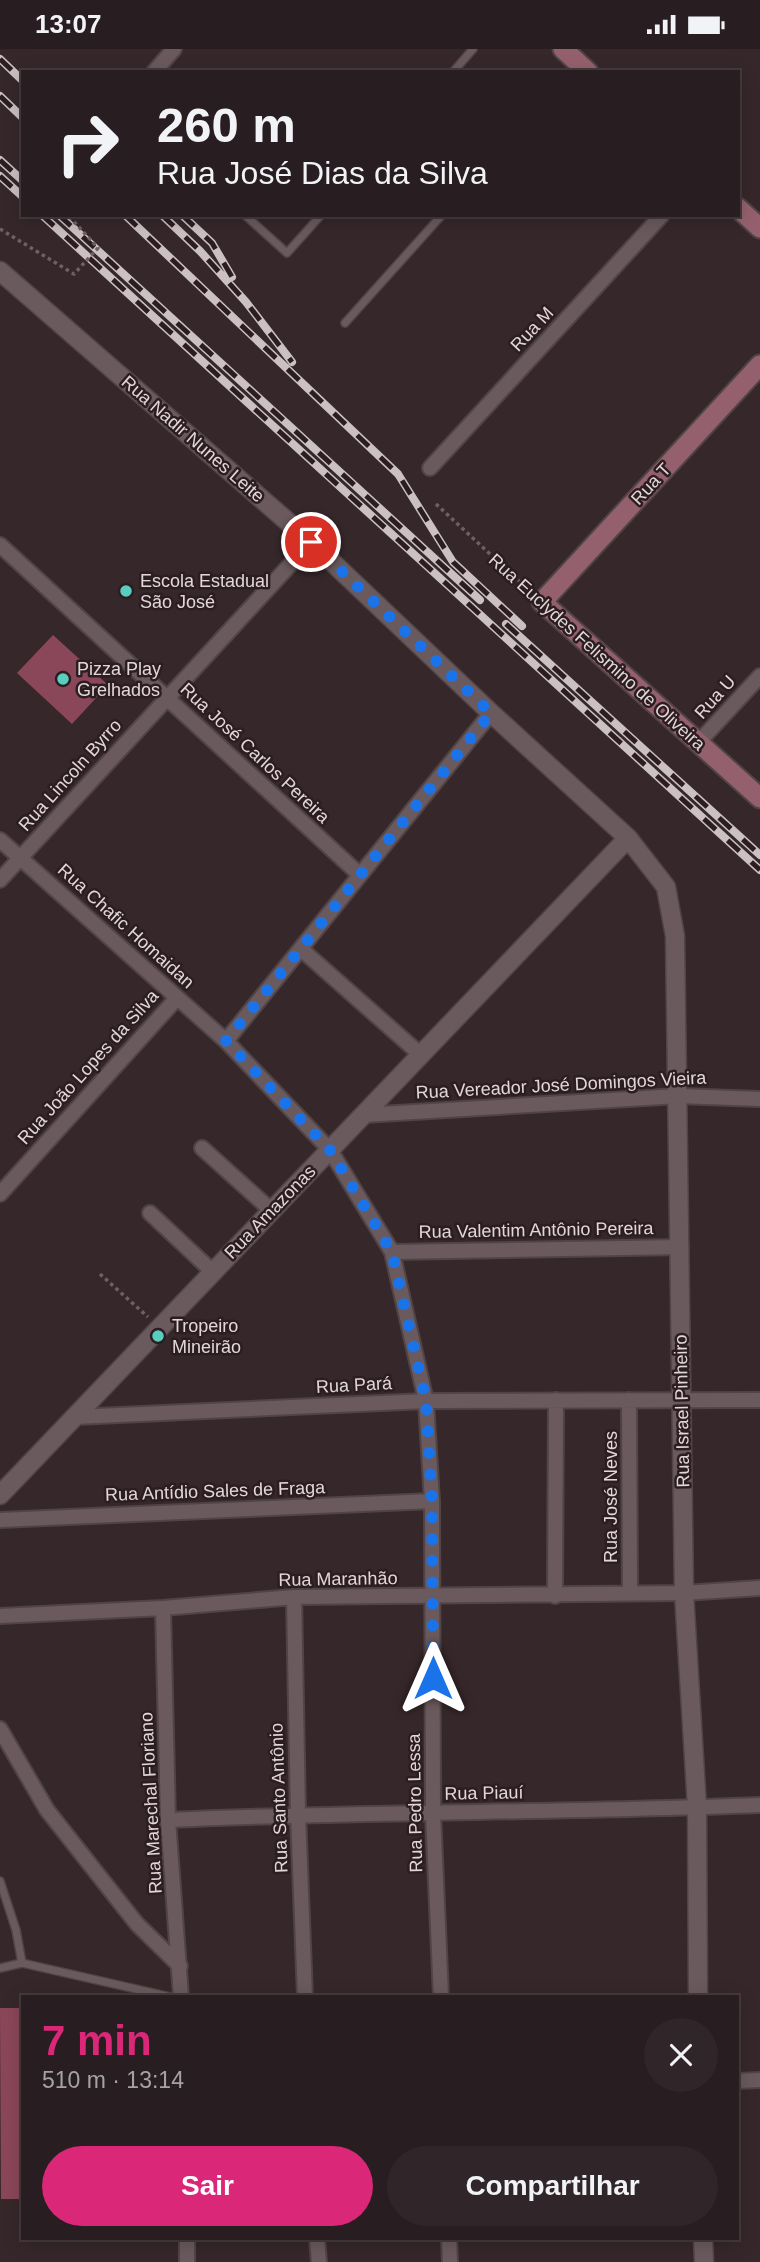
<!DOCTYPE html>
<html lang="pt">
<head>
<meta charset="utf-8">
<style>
	:root { --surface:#281d20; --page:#302629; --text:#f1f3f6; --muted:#a5a2a5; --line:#443b3e; --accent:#db2777 }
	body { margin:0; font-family:Arial,sans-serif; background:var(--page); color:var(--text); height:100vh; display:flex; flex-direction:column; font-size:26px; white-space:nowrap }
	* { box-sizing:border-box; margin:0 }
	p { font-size:23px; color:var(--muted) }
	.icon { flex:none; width:38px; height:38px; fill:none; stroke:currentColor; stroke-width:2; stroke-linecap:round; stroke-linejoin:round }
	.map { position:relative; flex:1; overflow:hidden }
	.panel { position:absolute; left:21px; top:1946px; width:718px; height:245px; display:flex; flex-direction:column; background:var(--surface); border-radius:0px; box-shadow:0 4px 18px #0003,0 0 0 2px var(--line) }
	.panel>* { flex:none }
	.guide { position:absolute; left:21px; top:21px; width:719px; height:147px; border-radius:0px; box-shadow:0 4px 18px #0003,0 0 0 2px var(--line); background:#281d20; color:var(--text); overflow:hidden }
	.pin { position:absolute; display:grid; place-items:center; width:60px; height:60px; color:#fff; margin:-30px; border:4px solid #fff; border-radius:50%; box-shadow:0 2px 7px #0007 }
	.me { position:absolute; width:77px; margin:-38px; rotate:0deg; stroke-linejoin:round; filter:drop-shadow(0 0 5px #0008) }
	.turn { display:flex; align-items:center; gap:24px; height:147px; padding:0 21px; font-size:32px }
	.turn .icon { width:91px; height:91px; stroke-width:2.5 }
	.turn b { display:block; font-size:49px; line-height:60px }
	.round { display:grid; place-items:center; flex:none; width:74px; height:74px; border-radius:37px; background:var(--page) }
	.headline { display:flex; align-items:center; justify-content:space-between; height:119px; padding:0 21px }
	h1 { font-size:42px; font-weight:600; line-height:52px; color:var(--accent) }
	.cta { display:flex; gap:14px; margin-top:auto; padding:14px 21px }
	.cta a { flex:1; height:80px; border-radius:42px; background:var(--accent); color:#fff; font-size:28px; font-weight:600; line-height:80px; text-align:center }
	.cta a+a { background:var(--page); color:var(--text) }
	.status { display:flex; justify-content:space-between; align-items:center; height:49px; padding:0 35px; background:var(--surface); direction:ltr }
	.status svg { height:19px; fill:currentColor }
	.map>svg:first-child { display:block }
	.building { fill:#8b475a }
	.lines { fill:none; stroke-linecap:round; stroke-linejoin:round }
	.service-casing { stroke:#504446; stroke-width:10 }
	.minor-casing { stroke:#504446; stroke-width:18 }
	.tertiary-casing { stroke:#504446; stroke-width:21 }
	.secondary-casing { stroke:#504446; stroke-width:23 }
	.path { stroke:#6e6063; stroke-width:3.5; stroke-dasharray:3.5 3.5; stroke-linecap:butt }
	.service { stroke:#6b5a5d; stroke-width:7 }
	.minor { stroke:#6b5a5d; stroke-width:14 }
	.tertiary { stroke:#6b5a5d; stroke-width:18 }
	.secondary { stroke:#95606e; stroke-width:19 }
	.rail-casing { stroke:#cbc0c2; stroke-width:8 }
	.rail { stroke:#2c1d21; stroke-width:5; stroke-dasharray:16; stroke-linecap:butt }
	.path-bridge { stroke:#6e6063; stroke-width:3.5; stroke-dasharray:3.5 3.5; stroke-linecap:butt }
	.route { stroke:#1a73e8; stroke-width:12; stroke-dasharray:0 21.6 }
	.poi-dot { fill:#59cebf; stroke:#2c1d21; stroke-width:2.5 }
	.labels { text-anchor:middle; stroke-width:5; stroke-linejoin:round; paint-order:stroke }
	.street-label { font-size:18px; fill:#e1d7d9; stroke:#2c1d21 }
	.poi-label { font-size:18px; fill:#e1d7d9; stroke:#2c1d21; text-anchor:start }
</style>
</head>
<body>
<div class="status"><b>13:07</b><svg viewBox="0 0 49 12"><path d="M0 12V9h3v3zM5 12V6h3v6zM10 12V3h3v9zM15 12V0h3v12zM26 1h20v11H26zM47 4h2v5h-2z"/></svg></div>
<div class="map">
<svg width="760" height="2213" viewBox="0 0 760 2213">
	<rect width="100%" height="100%" fill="#36272a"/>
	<!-- building -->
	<path class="building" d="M53,586L108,636L72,675L17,624Z
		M0,1959H23V2150H1Z"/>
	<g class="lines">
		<defs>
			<path id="service" d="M453,23L473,0
				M245,166L287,204L321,166
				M345,274L442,166
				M0,1832L16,1881L22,1914L171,1948
				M0,1919L22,1914"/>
			<path id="minor" d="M154,23L174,0
				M430,419L662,166
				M0,496L360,826
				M697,695L760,627
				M0,791L226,992L330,1101L392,1203L426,1352L432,1452L433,1764L441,1948
				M0,831L311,493
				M301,900L421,1006
				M226,992L491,664
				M364,1066L679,1047L760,1050
				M202,1099L272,1162
				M0,1145L177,949
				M150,1164L213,1223
				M392,1203L681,1198
				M629,1351L630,1544
				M75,1368L426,1352L760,1351
				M0,1471L432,1452
				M555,1547L556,1351
				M294,1548L298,1765L305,1948
				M163,1559L168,1771L181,1948
				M0,1567L163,1559L294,1548L684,1544L760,1539
				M0,1680L47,1761L137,1875L180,1917
				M168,1771C365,1762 563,1764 760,1756
				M737,2032L760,2031
				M187,2189V2213
				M317,2189L319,2213
				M449,2189L450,2213"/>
			<path id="tertiary" d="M0,222L311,493L491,664L628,789L666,838L675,887L684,1544L697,1758L698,1948
				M0,1446L628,789
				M703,2189L704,2213"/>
			<path id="secondary" d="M563,0L588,23
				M738,159L760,179
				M760,316L542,553L760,749"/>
		</defs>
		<!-- service casing -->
		<use href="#service" class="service-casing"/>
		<!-- minor casing -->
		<use href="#minor" class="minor-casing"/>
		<!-- tertiary casing -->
		<use href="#tertiary" class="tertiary-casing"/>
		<!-- secondary casing -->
		<use href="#secondary" class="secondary-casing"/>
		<!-- path -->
		<path class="path" d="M436,455L530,542
			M100,1225L148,1268"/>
		<!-- service -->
		<use href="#service" class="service"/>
		<!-- minor -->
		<use href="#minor" class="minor"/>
		<!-- tertiary -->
		<use href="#tertiary" class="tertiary"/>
		<!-- secondary -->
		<use href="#secondary" class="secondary"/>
		<defs>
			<path id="rail" d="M0,10L23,32
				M0,47L23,69
				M0,111L23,132
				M0,127L23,148
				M42,166L760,821
				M59,166L480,551
				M125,166L398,425L453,513L522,577
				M162,166L200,202L246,253L292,313
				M182,166L212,194L232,228
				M506,575L760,806"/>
		</defs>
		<!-- rail casing -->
		<use href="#rail" class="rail-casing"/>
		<!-- rail -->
		<use href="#rail" class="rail"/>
		<!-- path-bridge -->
		<path class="path-bridge" d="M0,180L74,225L98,199L68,166"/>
	</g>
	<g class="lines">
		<!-- route -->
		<path class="route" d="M311,493L491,664L226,992L330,1101L392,1203L426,1352L432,1452L433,1629"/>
	</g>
	<!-- markers -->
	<g class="poi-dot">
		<circle cx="126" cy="542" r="7"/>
		<circle cx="63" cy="630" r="7"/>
		<circle cx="158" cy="1287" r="7"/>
	</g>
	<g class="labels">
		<!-- street labels -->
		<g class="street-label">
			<text transform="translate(532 280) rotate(-47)" y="6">Rua M</text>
			<text transform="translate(193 390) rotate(41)" y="6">Rua Nadir Nunes Leite</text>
			<text transform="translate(651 435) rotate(-47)" y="6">Rua T</text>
			<text transform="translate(597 603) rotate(42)" y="6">Rua Euclydes Felismino de Oliveira</text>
			<text transform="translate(715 648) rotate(-48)" y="6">Rua U</text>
			<text transform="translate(255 704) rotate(43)" y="6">Rua José Carlos Pereira</text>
			<text transform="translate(70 726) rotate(-48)" y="6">Rua Lincoln Byrro</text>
			<text transform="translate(126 877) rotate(42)" y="6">Rua Chafic Homaidan</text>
			<text transform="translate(88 1018) rotate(-48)" y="6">Rua João Lopes da Silva</text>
			<text transform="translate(561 1036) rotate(-3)" y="6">Rua Vereador José Domingos Vieira</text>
			<text transform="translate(270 1163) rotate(-46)" y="6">Rua Amazonas</text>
			<text transform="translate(536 1181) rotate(-1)" y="6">Rua Valentim Antônio Pereira</text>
			<text transform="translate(354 1336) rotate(-3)" y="6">Rua Pará</text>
			<text transform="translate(682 1362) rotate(-91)" y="6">Rua Israel Pinheiro</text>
			<text transform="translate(215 1442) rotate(-2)" y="6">Rua Antídio Sales de Fraga</text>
			<text transform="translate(611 1448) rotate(-90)" y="6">Rua José Neves</text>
			<text transform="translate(338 1530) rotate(-1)" y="6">Rua Maranhão</text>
			<text transform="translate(484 1744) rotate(-1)" y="6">Rua Piauí</text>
			<text transform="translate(279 1749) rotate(-92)" y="6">Rua Santo Antônio</text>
			<text transform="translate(151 1754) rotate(-93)" y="6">Rua Marechal Floriano</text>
			<text transform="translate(415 1754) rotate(-91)" y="6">Rua Pedro Lessa</text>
		</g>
		<!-- poi labels -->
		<g class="poi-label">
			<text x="140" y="538">Escola Estadual<tspan x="140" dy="21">São José</tspan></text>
			<text x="77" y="626">Pizza Play<tspan x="77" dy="21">Grelhados</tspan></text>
			<text x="172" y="1283">Tropeiro<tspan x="172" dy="21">Mineirão</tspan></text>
		</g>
	</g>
</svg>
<div class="pin" style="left:311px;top:493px;background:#d93025"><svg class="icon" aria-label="arrive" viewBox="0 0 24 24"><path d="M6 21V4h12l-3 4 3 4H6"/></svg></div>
<svg class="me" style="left:433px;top:1629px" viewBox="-20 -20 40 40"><path d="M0-17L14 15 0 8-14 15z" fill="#1a73e8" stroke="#fff" stroke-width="4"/></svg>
<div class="guide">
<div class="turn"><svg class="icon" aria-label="right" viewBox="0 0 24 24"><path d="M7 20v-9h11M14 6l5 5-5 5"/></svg><div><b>260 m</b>Rua José Dias da Silva</div></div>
</div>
<section class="panel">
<div class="headline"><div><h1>7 min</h1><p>510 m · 13:14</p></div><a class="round"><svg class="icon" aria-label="close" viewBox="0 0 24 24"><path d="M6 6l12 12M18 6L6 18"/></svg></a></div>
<div class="cta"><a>Sair</a><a>Compartilhar</a></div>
</section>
</div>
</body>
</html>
